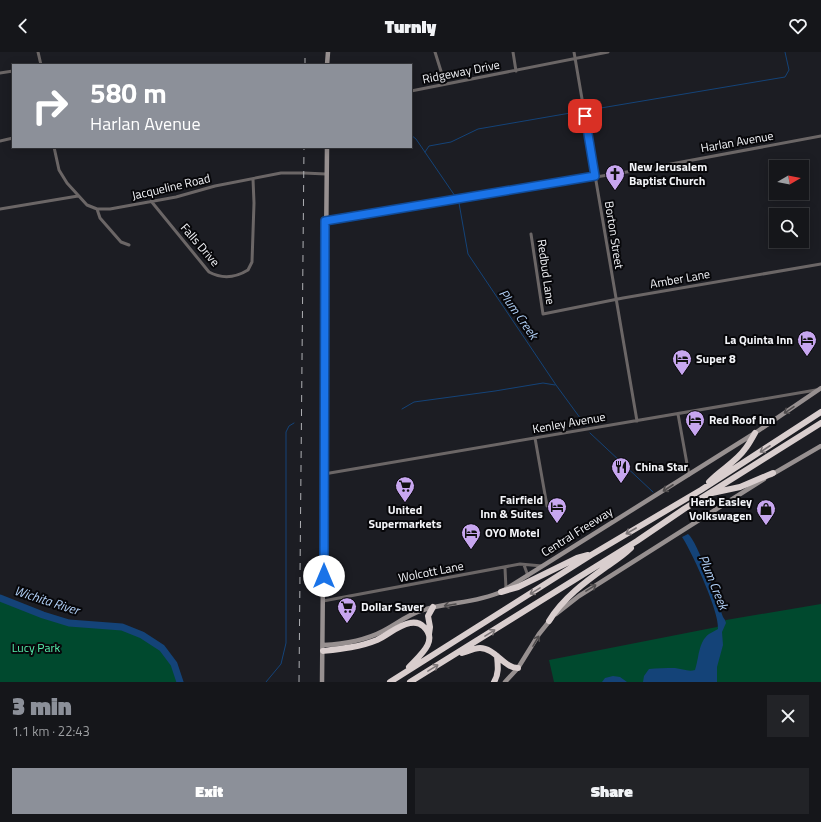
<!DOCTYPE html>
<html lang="en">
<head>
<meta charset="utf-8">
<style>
	:root { --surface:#15161a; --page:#222327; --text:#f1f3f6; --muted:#9d9fa2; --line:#343539; --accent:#8c9099 }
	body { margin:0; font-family:"Titillium Web",sans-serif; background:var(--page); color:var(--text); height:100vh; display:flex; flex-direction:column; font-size:15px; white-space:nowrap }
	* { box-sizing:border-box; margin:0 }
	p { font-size:13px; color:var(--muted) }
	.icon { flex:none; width:22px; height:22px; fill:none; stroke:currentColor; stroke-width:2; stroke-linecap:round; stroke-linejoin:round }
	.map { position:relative; height:630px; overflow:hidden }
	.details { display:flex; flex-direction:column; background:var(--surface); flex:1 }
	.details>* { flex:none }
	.guide { position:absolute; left:12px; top:12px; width:400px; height:84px; border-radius:0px; box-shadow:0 2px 10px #0003,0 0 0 1px var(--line); background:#8c9099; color:#fff; overflow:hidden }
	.needle { width:26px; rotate:80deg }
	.controls { position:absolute; left:769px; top:108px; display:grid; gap:8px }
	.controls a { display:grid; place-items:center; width:40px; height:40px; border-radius:0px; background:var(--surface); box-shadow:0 2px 10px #0003,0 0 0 1px var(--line); font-size:20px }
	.pin { position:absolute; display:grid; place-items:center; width:34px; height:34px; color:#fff; margin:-17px; border-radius:8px; box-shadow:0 2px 6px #0006 }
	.me { position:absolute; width:44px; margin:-22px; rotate:0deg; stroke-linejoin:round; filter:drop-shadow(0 0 3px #0008) }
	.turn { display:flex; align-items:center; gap:14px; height:84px; padding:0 12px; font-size:18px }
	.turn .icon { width:52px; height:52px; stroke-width:2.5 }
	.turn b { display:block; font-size:28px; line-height:34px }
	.round { display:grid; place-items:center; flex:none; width:42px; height:42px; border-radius:0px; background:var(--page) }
	.headline { display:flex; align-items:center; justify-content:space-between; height:68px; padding:0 12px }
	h1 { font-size:24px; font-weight:800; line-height:30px; color:var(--accent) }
	.primary-button { display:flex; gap:8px; margin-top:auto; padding:8px 12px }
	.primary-button a { flex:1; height:46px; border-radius:0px; background:var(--accent); color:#fff; font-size:16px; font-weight:800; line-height:46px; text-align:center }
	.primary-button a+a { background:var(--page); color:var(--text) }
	header { display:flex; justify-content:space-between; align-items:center; height:52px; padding:0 12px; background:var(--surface); font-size:18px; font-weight:800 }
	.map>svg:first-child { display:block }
	.green { fill:#00492e }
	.water { fill:#144378 }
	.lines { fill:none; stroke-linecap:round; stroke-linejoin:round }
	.stream { stroke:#144378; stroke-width:1 }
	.river { stroke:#144378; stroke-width:7 }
	.minor { stroke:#6b6666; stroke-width:3 }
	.secondary { stroke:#979090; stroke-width:4.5 }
	.motorway { stroke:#d9cece; stroke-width:6 }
	.rail { stroke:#afb0b4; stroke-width:1; stroke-dasharray:7 7; stroke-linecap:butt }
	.oneway { stroke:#4f4c4d }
	.oneway2 { stroke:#7a7476 }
	.route-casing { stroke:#114b97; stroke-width:10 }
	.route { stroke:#1a73e8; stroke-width:7 }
	.labels { text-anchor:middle; stroke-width:4; stroke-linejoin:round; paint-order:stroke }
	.street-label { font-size:12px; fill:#f3f4f8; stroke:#07070a }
	.poi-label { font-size:12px; font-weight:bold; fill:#f3f4f8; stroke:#07070a; text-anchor:start }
	.park-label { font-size:12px; fill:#58eeac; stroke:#07070a }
	.water-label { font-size:13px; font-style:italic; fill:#b2d1f8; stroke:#07070a }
</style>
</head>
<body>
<header><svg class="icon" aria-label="back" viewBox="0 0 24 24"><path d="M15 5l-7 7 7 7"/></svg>Turnly<svg class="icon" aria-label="heart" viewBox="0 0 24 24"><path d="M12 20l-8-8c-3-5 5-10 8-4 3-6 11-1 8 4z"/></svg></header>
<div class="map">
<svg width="821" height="630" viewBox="0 0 821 630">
	<rect width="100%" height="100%" fill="#1c1d23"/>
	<!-- green -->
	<path class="green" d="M0,546L43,563L69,571L122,575L142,583L162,596L174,612L180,630H0Z
		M821,552V630H554L549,608L717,575L726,568Z"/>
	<!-- water -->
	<path class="water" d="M688,482C698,490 718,550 723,565L725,568L726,571L722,580L723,593L717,615V630H643L644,624L649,617C657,616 666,616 675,616C682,617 689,620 695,618C699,607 698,590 709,582C712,580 715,579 718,577C720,561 692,500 682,485Z
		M613,624L620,625L627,630H602L605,626Z"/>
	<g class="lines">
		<!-- stream -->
		<path class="stream" d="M589,58L785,25L789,18L785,0
			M411,83L416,87L455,144
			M425,100L429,94L451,90L478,77L582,59
			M459,151L468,202L556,333L586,374
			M402,357L414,350L495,339L543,331L555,333
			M590,381L653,440
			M266,630L281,612L286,591V380L289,374L294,371"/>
		<!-- river -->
		<path class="river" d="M0,546L43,563L69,571L122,575L142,583L162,596L174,612L180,630"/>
		<!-- minor -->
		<path class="minor" d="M38,0L41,13
			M435,0L445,32
			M513,0L516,19
			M574,0L637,369
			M0,21L13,19
			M411,39L608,0
			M0,89L13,86
			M54,95L59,118L67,131L87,153L97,157H110L176,145L215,134L281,121H304L326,122
			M151,149L209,220C222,227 235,226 248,218L252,210L254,151L253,127
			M0,157L78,144
			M97,157L100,166L121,190L129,193
			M325,169L639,118L821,84
			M531,182L543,262L623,246L821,212
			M678,362L689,423
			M535,386L547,454
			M324,422L816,338
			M524,513L528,524
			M505,516L506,537
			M323,549L520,512L542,514"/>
		<!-- secondary -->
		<path class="secondary" d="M327,13L328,0
			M771,423L821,394
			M556,562L579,544L764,427
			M323,593C343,592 364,589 383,579C396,572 409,562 423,558C449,550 476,551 501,540L755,381L821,336
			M322,630L327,95
			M505,630L518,616L539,582L551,567"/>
		<!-- motorway -->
		<path class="motorway" d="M709,430C720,418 736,410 745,397C749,392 752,386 755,381
			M712,441L740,435L773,421
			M501,540L518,535L577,506L588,503
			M549,569C563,546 585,530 606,515C615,509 623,504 631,496
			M429,582L430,575L428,564L433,555
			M323,599C341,597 360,595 377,588C388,583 398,573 410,571C415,570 420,571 424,575C439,589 419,604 409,615
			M462,601C468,599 475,596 480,596C495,596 504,616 518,616
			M390,630L591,503L701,438L821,360
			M410,630L637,489L684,457L821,371
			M494,630C499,622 498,614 497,604"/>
		<!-- rail -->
		<path class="rail" d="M305,13V0
			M299,630L304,95"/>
	</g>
	<!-- one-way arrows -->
	<defs><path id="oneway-shaft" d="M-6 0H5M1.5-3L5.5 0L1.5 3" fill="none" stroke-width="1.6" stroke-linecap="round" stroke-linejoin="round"/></defs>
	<g class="oneway">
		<use href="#oneway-shaft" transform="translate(789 358) rotate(146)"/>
		<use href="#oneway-shaft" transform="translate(668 436) rotate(147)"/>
		<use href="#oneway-shaft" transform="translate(591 536) rotate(-32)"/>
		<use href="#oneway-shaft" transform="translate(450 553) rotate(171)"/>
		<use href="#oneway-shaft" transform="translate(536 589) rotate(-60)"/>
	</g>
	<g class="oneway2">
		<use href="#oneway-shaft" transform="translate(765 397) rotate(147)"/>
		<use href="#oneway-shaft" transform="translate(631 479) rotate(150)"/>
		<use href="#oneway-shaft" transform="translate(535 539) rotate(148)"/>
		<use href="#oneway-shaft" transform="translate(490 581) rotate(-32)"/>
		<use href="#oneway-shaft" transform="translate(433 616) rotate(-31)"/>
	</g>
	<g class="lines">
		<defs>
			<path id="route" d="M324,524L325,169L595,124L585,64"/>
		</defs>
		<!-- route casing -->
		<use href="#route" class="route-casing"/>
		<!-- route -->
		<use href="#route" class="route"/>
	</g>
	<!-- icons -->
	<defs>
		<symbol id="church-pin" viewBox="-11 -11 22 30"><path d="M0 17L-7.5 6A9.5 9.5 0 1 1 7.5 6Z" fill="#c7a6ef" stroke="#07070a"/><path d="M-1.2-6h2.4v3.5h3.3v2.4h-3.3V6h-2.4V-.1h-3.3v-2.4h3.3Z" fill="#111"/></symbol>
		<symbol id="hotel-pin" viewBox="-11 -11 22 30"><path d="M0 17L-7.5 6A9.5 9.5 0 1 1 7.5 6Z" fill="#c7a6ef" stroke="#07070a"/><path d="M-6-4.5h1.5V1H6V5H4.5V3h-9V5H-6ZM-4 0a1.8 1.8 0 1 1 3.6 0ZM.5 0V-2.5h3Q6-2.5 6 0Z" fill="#111"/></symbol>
		<symbol id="restaurant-pin" viewBox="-11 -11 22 30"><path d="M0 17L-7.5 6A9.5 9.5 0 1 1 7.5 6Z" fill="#c7a6ef" stroke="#07070a"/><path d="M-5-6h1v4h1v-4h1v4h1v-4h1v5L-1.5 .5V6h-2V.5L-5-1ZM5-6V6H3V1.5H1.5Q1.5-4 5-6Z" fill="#111"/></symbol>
		<symbol id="supermarket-pin" viewBox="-11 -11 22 30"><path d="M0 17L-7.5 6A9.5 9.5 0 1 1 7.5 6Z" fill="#c7a6ef" stroke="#07070a"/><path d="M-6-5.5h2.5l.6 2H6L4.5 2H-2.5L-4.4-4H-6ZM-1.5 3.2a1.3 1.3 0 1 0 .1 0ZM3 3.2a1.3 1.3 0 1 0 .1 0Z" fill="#111"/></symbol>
		<symbol id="shop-pin" viewBox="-11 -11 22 30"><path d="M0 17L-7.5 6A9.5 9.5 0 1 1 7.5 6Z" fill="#c7a6ef" stroke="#07070a"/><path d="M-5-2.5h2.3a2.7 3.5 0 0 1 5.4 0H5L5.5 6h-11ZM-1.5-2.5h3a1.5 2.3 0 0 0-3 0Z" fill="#111"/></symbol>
	</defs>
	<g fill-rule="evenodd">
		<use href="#church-pin" x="604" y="111" width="22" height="30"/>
		<use href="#hotel-pin" x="796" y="277" width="22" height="30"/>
		<use href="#hotel-pin" x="671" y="296" width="22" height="30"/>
		<use href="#hotel-pin" x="684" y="357" width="22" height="30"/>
		<use href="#restaurant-pin" x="610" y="404" width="22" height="30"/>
		<use href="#supermarket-pin" x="394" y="423" width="22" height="30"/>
		<use href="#hotel-pin" x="546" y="444" width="22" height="30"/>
		<use href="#shop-pin" x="755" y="446" width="22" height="30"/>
		<use href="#hotel-pin" x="460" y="470" width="22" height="30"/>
		<use href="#supermarket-pin" x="336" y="544" width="22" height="30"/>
	</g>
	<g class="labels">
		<!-- street labels -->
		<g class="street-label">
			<text transform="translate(461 20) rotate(-11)" y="4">Ridgeway Drive</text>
			<text transform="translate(737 90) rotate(-10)" y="4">Harlan Avenue</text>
			<text transform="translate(171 135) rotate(-13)" y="4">Jacqueline Road</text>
			<text transform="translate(614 183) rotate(81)" y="4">Borton Street</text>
			<text transform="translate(200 193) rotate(49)" y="4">Falls Drive</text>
			<text transform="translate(546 220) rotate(82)" y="4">Redbud Lane</text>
			<text transform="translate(680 227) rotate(-10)" y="4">Amber Lane</text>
			<text transform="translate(569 371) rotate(-10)" y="4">Kenley Avenue</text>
			<text transform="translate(577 480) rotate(-32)" y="4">Central Freeway</text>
			<text transform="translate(431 520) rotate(-11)" y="4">Wolcott Lane</text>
		</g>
		<!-- poi labels -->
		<g class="poi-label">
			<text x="629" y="119">New Jerusalem<tspan x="629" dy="14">Baptist Church</tspan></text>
			<text x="793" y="292" text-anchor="end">La Quinta Inn</text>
			<text x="696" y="311">Super 8</text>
			<text x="709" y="372">Red Roof Inn</text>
			<text x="635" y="419">China Star</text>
			<text x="543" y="452" text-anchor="end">Fairfield<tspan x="543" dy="14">Inn &amp; Suites</tspan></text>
			<text x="752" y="454" text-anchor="end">Herb Easley<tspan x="752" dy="14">Volkswagen</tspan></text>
			<text x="405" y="462" text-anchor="middle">United<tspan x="405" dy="14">Supermarkets</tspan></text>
			<text x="485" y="485">OYO Motel</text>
			<text x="361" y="559">Dollar Saver</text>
		</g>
		<!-- park labels -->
		<g class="park-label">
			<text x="36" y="600">Lucy Park</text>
		</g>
		<!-- water labels -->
		<g class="water-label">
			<text transform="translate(519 262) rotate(55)" y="5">Plum Creek</text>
			<text transform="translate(714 530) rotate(68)" y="5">Plum Creek</text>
			<text transform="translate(47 548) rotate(18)" y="5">Wichita River</text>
		</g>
	</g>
</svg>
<div class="controls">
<a><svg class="needle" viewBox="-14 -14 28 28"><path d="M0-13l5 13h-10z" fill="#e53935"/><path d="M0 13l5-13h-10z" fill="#9d9fa2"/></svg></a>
<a><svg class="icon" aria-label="search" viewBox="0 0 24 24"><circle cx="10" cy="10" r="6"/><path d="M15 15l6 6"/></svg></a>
</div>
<div class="pin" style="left:585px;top:64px;background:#d93025"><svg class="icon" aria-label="arrive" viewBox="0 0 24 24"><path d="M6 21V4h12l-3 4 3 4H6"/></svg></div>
<svg class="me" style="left:324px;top:524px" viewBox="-20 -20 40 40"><circle r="19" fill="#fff"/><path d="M0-13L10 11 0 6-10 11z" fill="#1a73e8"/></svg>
<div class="guide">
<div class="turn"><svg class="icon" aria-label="right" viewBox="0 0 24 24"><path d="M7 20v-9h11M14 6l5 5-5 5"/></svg><div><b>580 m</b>Harlan Avenue</div></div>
</div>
</div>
<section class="details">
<div class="headline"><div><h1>3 min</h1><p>1.1 km · 22:43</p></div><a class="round"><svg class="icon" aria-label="close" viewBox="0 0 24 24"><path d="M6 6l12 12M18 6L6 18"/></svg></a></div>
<div class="primary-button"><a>Exit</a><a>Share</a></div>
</section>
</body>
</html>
